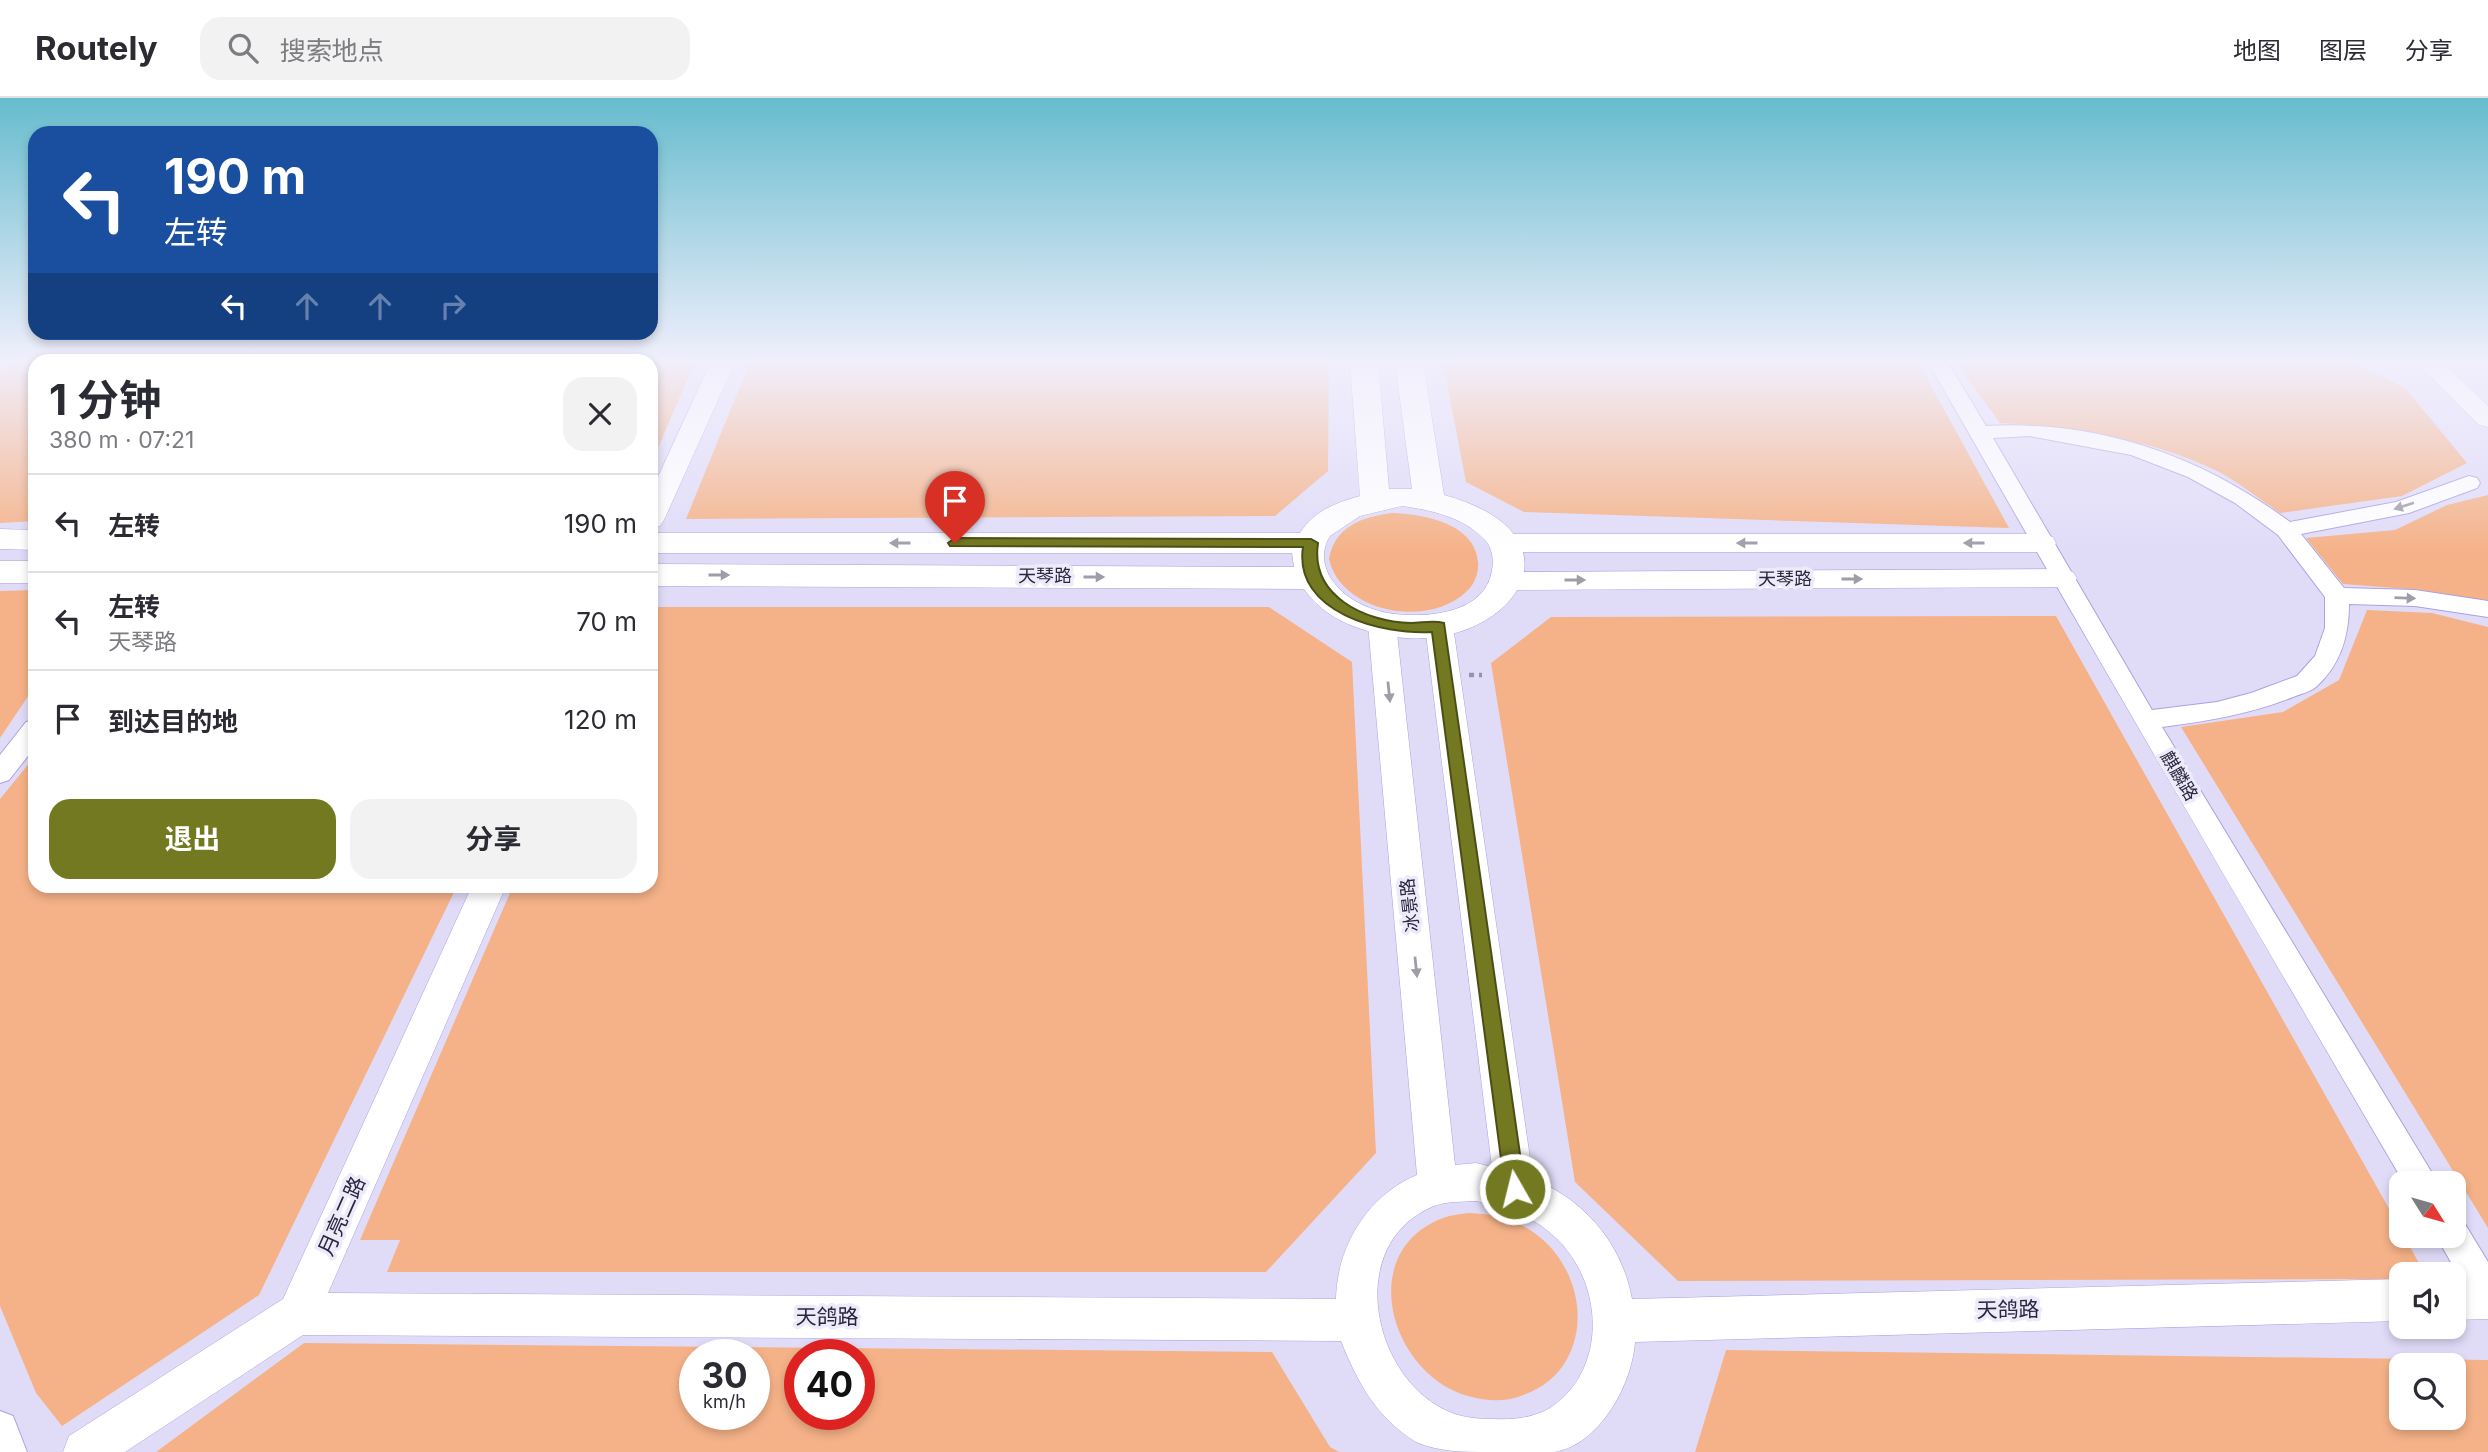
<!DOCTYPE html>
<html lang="zh">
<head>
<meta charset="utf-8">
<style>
	:root { --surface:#fff; --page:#f2f2f3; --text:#2b2b33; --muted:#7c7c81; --line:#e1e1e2; --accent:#737921 }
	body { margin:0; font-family:Inter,"Noto Sans SC",sans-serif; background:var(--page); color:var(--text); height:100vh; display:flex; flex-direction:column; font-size:26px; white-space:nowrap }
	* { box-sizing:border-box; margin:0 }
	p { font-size:23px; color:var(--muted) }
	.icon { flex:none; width:38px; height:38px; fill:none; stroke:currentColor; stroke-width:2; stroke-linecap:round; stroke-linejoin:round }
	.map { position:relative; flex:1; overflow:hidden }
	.side { position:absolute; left:28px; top:256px; width:630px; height:539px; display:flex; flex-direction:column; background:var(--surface); border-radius:21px; box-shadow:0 4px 10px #0003 }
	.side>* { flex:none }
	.top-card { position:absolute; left:28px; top:28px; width:630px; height:214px; border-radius:21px; box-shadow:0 4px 10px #0003; background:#1a4fa0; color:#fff; overflow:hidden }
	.needle { width:46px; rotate:127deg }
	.buttons { position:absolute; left:2389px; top:1073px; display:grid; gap:14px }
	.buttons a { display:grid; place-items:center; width:77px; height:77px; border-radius:14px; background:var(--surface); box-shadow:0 4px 10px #0003; font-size:35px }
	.speed { position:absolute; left:679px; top:1241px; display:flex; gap:14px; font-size:35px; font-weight:700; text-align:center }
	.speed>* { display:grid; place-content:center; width:91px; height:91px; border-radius:50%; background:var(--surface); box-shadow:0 4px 10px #0003; line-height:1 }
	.speed small { font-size:18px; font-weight:400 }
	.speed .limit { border:10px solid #d22; background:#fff; color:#111 }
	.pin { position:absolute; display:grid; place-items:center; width:60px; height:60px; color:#fff; margin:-72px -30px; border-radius:50% 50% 50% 0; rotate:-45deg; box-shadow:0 0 7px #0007 }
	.pin .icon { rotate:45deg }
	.me { position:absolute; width:77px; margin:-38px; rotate:352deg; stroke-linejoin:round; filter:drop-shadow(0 0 5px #0008) }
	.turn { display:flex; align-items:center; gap:24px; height:147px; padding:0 21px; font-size:32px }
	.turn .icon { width:91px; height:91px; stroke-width:2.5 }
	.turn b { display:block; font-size:49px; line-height:60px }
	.lanes { display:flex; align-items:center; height:66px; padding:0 21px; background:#0003; justify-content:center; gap:35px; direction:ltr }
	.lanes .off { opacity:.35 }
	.round { display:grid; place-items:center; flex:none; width:74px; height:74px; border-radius:21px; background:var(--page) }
	.summary { display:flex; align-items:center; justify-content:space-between; height:119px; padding:0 21px }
	h1 { font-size:42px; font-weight:700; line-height:52px }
	.cta { display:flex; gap:14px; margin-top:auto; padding:14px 21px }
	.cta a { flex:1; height:80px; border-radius:21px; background:var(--accent); color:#fff; font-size:28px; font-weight:700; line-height:80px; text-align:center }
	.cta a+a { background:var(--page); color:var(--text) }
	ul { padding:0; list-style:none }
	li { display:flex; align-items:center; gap:21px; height:98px; padding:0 21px; border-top:2px solid var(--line) }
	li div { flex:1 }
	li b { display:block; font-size:26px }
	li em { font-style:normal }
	header { display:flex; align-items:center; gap:42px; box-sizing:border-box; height:98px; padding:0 35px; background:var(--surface); border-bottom:2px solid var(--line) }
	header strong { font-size:33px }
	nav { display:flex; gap:38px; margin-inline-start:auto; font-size:24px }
	.search { width:490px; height:63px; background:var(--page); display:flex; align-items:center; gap:18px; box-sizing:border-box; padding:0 24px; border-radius:21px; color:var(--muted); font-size:26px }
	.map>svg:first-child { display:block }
	.green { fill:#f5b288; fill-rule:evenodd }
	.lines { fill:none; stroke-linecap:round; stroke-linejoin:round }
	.minor-casing { stroke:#aca0e1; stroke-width:2 }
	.tertiary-casing { stroke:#aca0e1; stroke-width:1 }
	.secondary-casing { stroke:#aca0e1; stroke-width:1 }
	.path { stroke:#9590ab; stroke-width:4.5; stroke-dasharray:5 5; stroke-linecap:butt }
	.minor { fill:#fff; fill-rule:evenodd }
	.tertiary { fill:#fff; fill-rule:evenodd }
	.secondary { fill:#fff; fill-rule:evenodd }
	.oneway { fill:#a09da9 }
	.route { fill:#737921; stroke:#4b4f15; stroke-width:2 }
	.labels { text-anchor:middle; stroke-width:7; stroke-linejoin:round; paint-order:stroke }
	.street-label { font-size:18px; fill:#2b253f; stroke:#edebf9 }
	.near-street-label { font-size:21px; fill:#2b253f; stroke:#edebf9 }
</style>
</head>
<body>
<header>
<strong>Routely</strong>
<div class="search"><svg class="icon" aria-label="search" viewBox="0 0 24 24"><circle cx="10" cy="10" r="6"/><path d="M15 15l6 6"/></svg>搜索地点</div>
<nav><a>地图</a><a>图层</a><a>分享</a></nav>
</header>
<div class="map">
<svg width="2488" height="1354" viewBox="0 0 2488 1354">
	<rect width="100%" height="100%" fill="#e0dcf8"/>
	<!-- green -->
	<path class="green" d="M11,264H35V423L0,425V276Z
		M651,264H695L651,366Z
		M750,264H1329L1328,373L1275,418L686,421Z
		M1443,264H1918L2009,430L1524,414L1466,384Z
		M1956,264L2355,266L2405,290L2467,365L2402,398L2280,415C2258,400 2236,382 2213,371C2146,340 2072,329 2000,325Z
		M2488,397V504L2421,492L2343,486L2306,440L2395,432L2447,407Z
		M1392,415C1423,416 1475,425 1478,464C1479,474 1475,486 1467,493C1429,531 1341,515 1329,461C1335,428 1362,419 1392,415Z
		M35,492V588L0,640V493Z
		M651,509H1269L1352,564L1376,1055L1266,1174H387L400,1142H360L513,788H651Z
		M2367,512L2432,515L2488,529V1130L2181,629L2283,614L2339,582Z
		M2056,518L2401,1132V1138H2404L2425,1176H2401V1181L1678,1183L1575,1084L1491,565L1551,519Z
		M35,658V788H457L259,1197L62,1328L36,1295L0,1208V701Z
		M1469,1115C1488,1116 1504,1118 1521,1127C1569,1150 1593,1214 1567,1261C1556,1281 1539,1292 1518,1299C1500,1305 1479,1302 1461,1296C1387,1268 1358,1152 1443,1120C1451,1117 1461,1116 1469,1115Z
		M304,1245L1272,1254L1330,1349L1339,1354H156ZM695,1256H754V1316H695ZM800,1256H859V1316H800Z
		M1726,1252L2488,1262V1354H1695ZM2401,1267H2454V1320H2401Z"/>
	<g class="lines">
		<defs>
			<path id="minor" d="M1937,264L1948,265L1986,328C2099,322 2199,357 2290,424L2396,404L2469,378L2477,380L2480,385L2477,390L2409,415L2301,436L2344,490L2415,492L2488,503V519L2415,508L2349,506C2349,538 2341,566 2317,588C2311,594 2300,596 2293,599C2250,616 2208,623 2162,629L2438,1085H2404C2245,814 2087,542 1931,269ZM2030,338L2131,357L2188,379L2235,405L2278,437L2325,499V530L2315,558L2297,578L2251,595L2217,604L2152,612L1993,340Z
				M35,622V649L9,682L0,685V657L26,624Z
				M2454,1122L2465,1126L2488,1164V1213L2476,1208L2436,1138H2454Z
				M0,1313L13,1318L27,1354H0Z"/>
			<path id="tertiary" d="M711,264H735L664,422L660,428L651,430V394Z
				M2416,264H2442L2488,308V329L2479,327Z
				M1502,436H2043L2053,439L2056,445L2053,451L2043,454H1502L1492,451L1489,445L1492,439Z
				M2063,471L2073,474L2077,480L2073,486L2063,489L1507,492L1497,489L1493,483L1497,477L1507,474Z
				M1382,516L1392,519L1396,526L1455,1067L1476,1065L1492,1069L1425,528L1429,521L1439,518L1449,521L1453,528L1533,1081C1585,1102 1622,1146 1632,1201L2401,1181V1223L1635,1244C1632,1286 1600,1347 1554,1354C1533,1354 1510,1354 1489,1354C1464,1354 1439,1354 1416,1344C1376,1319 1358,1285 1341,1243L303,1237L125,1354H63L69,1338L283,1201L472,788H506L328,1195L1336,1201C1337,1148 1368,1097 1417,1077L1368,526L1372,519ZM1476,1103C1507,1109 1533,1118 1556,1140C1604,1185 1608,1272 1550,1310C1533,1320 1513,1322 1494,1321C1480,1321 1465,1320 1452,1315C1371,1283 1343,1145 1434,1108C1447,1103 1462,1104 1476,1103Z
				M2488,1179V1221L2454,1222V1180Z"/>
			<path id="secondary" d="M1350,264H1378L1389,391H1412L1395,264H1423L1444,397C1603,441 1498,568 1375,535C1345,527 1322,516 1304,491L651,488V466L1294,469L1292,455H651V435H1300C1314,413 1335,405 1360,398ZM1402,408C1431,412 1464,419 1485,442C1492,449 1494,462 1492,472C1486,515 1429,520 1395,516C1374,514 1348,503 1335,486C1323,472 1320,453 1330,438L1360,418Z
				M0,431L35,432V452L0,451Z
				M0,463H35V485H0Z"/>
		</defs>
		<!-- minor casing -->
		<use href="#minor" class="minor-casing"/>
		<!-- tertiary casing -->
		<use href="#tertiary" class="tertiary-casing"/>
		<!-- secondary casing -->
		<use href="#secondary" class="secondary-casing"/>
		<!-- path -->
		<path class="path" d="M1469,577H1482"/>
		<!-- minor -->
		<use href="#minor" class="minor"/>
		<!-- tertiary -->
		<use href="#tertiary" class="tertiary"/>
		<!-- secondary -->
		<use href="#secondary" class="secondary"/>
	</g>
	<!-- one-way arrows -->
	<defs><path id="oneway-solid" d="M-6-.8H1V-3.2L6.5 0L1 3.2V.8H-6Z" transform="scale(1.75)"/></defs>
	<g class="oneway">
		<use href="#oneway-solid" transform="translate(2404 408) rotate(162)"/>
		<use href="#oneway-solid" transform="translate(900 445) rotate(-180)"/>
		<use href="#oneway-solid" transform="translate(1747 445) rotate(180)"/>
		<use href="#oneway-solid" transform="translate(1974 445) rotate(180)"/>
		<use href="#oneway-solid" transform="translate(719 477)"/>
		<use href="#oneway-solid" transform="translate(1094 479)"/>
		<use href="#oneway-solid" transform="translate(1852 481)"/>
		<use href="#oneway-solid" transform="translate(1575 482)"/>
		<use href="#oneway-solid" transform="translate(2405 500) rotate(2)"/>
		<use href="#oneway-solid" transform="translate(1389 594) rotate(84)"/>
		<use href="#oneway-solid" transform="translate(1416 869) rotate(84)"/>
	</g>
	<!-- sky -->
	<linearGradient id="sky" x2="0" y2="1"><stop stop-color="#66bcce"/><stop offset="0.58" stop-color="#f1effc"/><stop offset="1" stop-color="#f1effc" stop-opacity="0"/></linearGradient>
	<rect width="2488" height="454" fill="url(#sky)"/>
	<!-- route -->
	<path class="route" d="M955,440L1311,441L1318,445C1310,498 1365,524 1411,525C1422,525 1433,522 1444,525L1525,1091L1522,1098L1515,1101L1508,1098L1505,1091L1432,534C1383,537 1293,515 1303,449L950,448L948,445Z"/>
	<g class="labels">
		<!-- street labels -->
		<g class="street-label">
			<text x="1045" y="484">天琴路</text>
			<text x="1785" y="487">天琴路</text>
			<text transform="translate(2179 678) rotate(59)" y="6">麒麟路</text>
			<text transform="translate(1410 807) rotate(-96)" y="6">冰景路</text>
		</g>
		<!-- near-street labels -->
		<g class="near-street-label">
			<text transform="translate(342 1118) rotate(-66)" y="7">月亮二路</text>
			<text transform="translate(2008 1212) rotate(-1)" y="7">天鸽路</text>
			<text x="827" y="1226">天鸽路</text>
		</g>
	</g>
</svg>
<div class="buttons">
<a><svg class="needle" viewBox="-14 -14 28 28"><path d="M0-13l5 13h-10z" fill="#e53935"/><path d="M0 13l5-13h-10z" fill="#7c7c81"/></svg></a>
<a><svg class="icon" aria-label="sound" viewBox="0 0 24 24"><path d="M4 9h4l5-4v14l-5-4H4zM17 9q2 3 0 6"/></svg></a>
<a><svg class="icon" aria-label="search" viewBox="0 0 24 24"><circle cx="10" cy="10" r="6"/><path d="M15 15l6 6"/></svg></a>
</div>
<div class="speed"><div>30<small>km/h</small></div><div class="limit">40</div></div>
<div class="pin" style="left:955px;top:445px;background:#d93025"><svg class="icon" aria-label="arrive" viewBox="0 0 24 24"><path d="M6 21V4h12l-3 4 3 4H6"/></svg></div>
<svg class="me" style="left:1515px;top:1091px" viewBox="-20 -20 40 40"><circle r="17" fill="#737921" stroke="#fff" stroke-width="3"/><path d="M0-11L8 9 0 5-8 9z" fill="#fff"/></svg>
<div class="top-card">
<div class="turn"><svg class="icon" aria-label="left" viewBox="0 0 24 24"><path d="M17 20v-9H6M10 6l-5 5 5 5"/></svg><div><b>190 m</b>左转</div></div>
<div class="lanes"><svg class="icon" aria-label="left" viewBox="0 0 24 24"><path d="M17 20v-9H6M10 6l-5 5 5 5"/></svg><svg class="icon off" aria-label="ahead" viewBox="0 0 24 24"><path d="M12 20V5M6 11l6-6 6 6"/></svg><svg class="icon off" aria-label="ahead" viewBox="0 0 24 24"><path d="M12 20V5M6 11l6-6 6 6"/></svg><svg class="icon off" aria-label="right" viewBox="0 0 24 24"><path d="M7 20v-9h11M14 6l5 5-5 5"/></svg></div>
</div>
<section class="side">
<div class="summary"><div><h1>1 分钟</h1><p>380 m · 07:21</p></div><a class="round"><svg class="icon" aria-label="close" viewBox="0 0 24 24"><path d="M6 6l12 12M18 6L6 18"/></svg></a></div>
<ul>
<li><svg class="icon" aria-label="left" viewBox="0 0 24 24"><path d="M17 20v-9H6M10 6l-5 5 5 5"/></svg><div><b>左转</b></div><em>190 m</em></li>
<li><svg class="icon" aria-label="left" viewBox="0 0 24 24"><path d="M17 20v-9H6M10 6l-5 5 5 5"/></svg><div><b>左转</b><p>天琴路</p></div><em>70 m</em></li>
<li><svg class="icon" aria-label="arrive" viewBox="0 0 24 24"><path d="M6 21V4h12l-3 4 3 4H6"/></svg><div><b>到达目的地</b></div><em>120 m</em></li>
</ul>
<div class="cta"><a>退出</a><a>分享</a></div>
</section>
</div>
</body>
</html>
